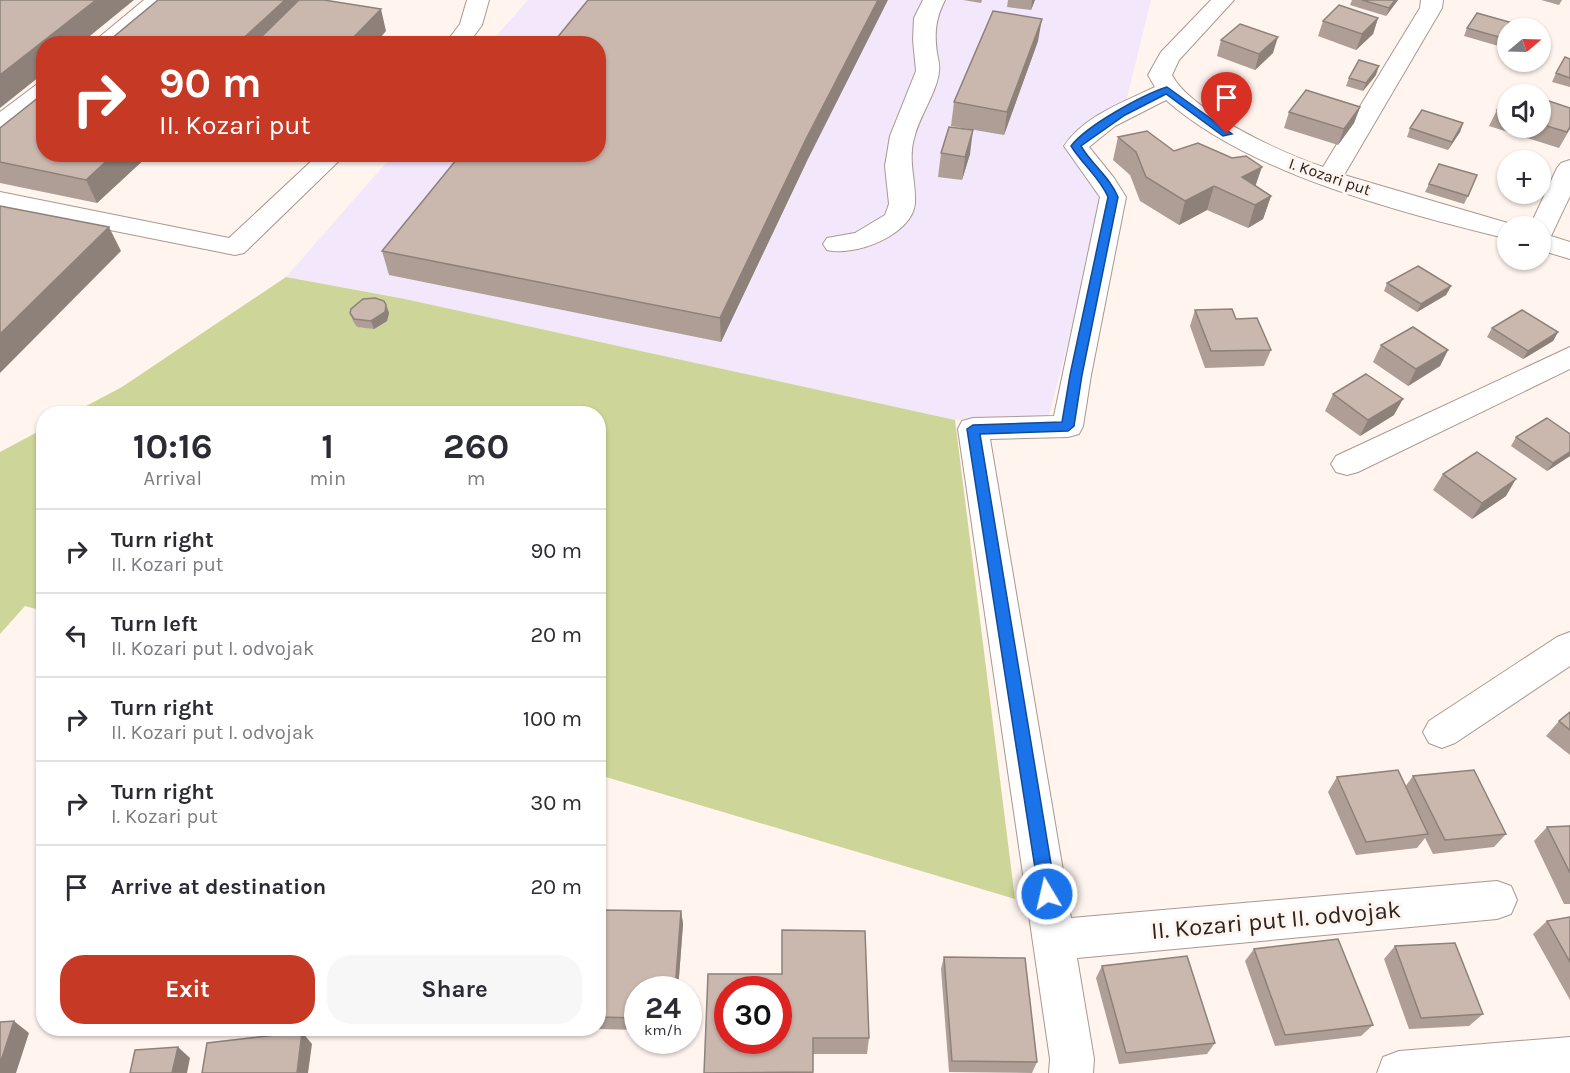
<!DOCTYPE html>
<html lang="en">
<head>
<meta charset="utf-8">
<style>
	:root { --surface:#fff; --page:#f7f7f7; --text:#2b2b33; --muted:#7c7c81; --line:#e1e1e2; --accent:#c63a25 }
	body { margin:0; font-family:Karla,sans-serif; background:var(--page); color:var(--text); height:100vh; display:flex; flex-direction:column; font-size:22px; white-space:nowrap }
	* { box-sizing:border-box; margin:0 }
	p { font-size:20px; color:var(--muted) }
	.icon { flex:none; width:33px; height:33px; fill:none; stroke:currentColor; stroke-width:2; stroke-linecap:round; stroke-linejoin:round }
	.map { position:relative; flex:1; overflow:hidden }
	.details { position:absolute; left:36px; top:406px; width:570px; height:630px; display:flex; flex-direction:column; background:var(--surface); border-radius:24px; box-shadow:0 2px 4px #0004 }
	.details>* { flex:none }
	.banner { position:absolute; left:36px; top:36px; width:570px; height:126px; border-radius:24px; box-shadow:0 2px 4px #0004; background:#c63a25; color:#fff; overflow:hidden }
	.needle { width:39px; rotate:71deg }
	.fabs { position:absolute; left:1497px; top:18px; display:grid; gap:12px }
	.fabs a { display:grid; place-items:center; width:54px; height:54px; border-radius:50%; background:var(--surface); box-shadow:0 2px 4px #0004; font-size:30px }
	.speed { position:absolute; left:624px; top:976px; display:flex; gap:12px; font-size:30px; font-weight:700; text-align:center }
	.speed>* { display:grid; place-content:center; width:78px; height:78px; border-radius:50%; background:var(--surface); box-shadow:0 2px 4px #0004; line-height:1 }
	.speed small { font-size:15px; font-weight:400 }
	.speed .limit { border:9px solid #d22; background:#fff; color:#111 }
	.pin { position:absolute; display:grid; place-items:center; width:51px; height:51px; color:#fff; margin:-62px -26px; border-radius:50% 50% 50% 0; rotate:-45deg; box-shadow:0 0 6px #0007 }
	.pin .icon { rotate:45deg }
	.me { position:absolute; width:66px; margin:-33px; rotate:351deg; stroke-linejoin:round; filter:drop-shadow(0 0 4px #0008) }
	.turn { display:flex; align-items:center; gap:21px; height:126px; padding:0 24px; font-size:27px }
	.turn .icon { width:78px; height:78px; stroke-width:2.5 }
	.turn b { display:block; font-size:42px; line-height:51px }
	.eta { display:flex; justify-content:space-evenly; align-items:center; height:102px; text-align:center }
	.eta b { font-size:36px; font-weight:700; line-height:42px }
	.action { display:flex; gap:12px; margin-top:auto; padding:12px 24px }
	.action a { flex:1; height:69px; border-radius:24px; background:var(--accent); color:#fff; font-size:24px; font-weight:700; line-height:69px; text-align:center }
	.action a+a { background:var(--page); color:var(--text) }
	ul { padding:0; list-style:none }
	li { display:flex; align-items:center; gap:18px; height:84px; padding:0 24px; border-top:2px solid var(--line) }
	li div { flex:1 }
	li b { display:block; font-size:22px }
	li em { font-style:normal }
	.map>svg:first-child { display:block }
	.industrial { fill:#f3e7fc }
	.green { fill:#cdd698 }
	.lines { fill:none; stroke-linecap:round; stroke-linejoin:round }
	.minor-casing { stroke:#a9988f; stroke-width:2 }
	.minor { fill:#fff; fill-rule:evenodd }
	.wall { fill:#ae9e96 }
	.shaded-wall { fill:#8d817a }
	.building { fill:#cab8ae; stroke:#8d817a; stroke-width:1.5; fill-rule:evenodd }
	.route { fill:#1a73e8; stroke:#114b97; stroke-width:1.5 }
	.labels { text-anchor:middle; stroke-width:6; stroke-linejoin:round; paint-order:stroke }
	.far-street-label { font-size:16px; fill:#2b2420; stroke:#fff4ee }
	.near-street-label { font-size:24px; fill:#2b2420; stroke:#fff4ee }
</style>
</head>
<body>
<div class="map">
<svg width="1570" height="1073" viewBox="0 0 1570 1073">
	<rect width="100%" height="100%" fill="#fff4ee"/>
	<!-- industrial -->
	<path class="industrial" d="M528,0H1151L1126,102L1062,144L1106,194L1049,416L955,420L405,299L286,277L393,155L598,154V44L490,43Z"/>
	<!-- green -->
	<path class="green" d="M286,277L405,299L955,420L1015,899L599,775L598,414H71L122,387Z
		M43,429V611L25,606L0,634V452Z"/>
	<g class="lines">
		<defs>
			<path id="minor" d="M144,0H168L116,44H91Z
				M467,0H489L482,25L468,44H445L460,24Z
				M923,0H945C936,18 934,32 937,53C938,58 940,65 939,71C938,89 920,116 915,135C907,160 916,179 915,203C913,235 854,257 827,250L823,244L827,238L855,233L885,215L889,204L885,166L890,136L916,71L913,40L914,18Z
				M1211,0H1234L1179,60L1172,75C1190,111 1284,154 1323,167L1420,8L1421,0H1443L1442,8L1344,175L1518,226H1508V239C1400,212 1249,174 1166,100L1115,126L1089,147L1114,178L1126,197L1091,375L1083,426L1079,434L1068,437L990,439L1071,918L1497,881L1511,886L1517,900L1511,914L1497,919L1077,958L1094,1059L1093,1073H1049L1050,1059L958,429L962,421L973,418L1054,416L1100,197L1064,146C1084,116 1124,102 1155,87L1148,75L1161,52Z
				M44,83V102L9,129L0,131V112L36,85Z
				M319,154H346L244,253L235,255L0,208V192L229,238Z
				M1570,160V196L1551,236L1570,242V259L1540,250V226H1530L1557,168L1561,163Z
				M1570,347V369L1358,472L1347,475L1336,472L1331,464L1336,456Z
				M1570,632V666L1455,743L1442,748L1429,743L1423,732L1429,721L1557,637Z
				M1570,1037V1073H1377L1383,1057L1399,1051Z"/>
		</defs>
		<!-- minor casing -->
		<use href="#minor" class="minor-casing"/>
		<!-- minor -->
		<use href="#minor" class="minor"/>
	</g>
	<!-- wall -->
	<path class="wall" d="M963,0H982L981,3Z
		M1008,0H1035L1031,10L1007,7Z
		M1352,0H1398L1386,16L1350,5Z
		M1541,0H1562L1559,5Z
		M1378,18L1373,34L1356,50L1318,36L1323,21Z
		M1467,28L1508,39L1502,47L1464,36Z
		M1221,40L1273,53L1255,70L1217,56Z
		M1038,41L1004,135L951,126L954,102Z
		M1570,59V87L1552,82L1556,73Z
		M1376,75L1363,91L1346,86L1349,78Z
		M1508,94V128H1540V98L1570,108V129L1559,148L1489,126L1497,110Z
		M1360,107L1354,123L1338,145L1284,128L1289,112Z
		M1463,123L1460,132L1448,150L1407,137L1410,128Z
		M0,128L44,154H150L97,203L0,183Z
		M1118,137L1174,151L1256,186L1271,196L1263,219L1248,228L1207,210L1179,225L1140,201L1130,175L1113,160Z
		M941,153L970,154L962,180L938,177Z
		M806,163L721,342L389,275L382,251Z
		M1439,164L1468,196L1464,204L1425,192Z
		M1387,283L1451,286L1446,295L1417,312L1384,291Z
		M386,305L389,313L387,321L374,329L357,327L353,321L350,313Z
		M1195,310L1236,319L1271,350L1264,366L1205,368L1190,326Z
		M1492,328L1558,332L1553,341L1523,359L1487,337Z
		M1381,345L1448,350L1440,366L1408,386L1373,362Z
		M1333,394L1394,415L1360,436L1325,411Z
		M1570,434V456L1547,471L1511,446L1516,437Z
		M1443,474L1506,496L1472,519L1433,490Z
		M1570,712V755L1546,736L1559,721Z
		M1413,776L1506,834L1494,847L1433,854L1425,838L1417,848L1356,855L1328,792L1337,777L1405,787Z
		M1570,826V904H1564L1534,841L1547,827Z
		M598,910L681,911L683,924L678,990H638V1030L598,1029Z
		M1570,917V1000L1533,934L1547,921Z
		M1395,946L1483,1014L1469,1026L1409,1029L1384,959Z
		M1254,949L1373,1025L1361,1036L1275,1046L1245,961Z
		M944,957L1037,1062L1032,1073L949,1072L941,969Z
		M1102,966L1215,1043L1207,1054L1119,1064L1096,978Z
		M708,974L869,1038L867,1054H813V1073H704Z"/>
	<!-- shaded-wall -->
	<path class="shaded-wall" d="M96,0H134L80,44H44V73L0,108V75Z
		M285,0H316L269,44H237Z
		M878,0H888L806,163L721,342L720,318L806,139Z
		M1032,0H1035L1031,10Z
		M1395,0H1398L1386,16L1389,8Z
		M381,9L386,31L375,44H347Z
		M1378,18L1373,34L1356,50L1362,34Z
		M1042,19L1038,41L1004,135L1007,112Z
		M1278,37L1273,53L1255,70L1259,54Z
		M1379,66L1376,75L1363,91L1366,83Z
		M1360,107L1354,123L1338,145L1344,129Z
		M1463,123L1460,132L1448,150L1452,142Z
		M973,130L970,154L962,180L965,157Z
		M114,154H150L97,203L86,180Z
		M1262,167L1254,190L1242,177Z
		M1214,186L1207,210L1179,225L1185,201Z
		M1271,196L1263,219L1248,228L1255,205Z
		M109,227L121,251L0,373V334Z
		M1451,286L1446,295L1417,312L1421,304Z
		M386,305L389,313L387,321L374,329L371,321Z
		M1558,332L1553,341L1523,359L1528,351Z
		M1448,350L1440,366L1408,386L1416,369Z
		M1403,399L1394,415L1360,436L1368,420Z
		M1570,452V456L1547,471L1553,463Z
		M1516,479L1506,496L1472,519L1482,503Z
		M681,911L683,924L678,990H675Z
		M14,1021L29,1033L16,1073H0V1064Z
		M302,1032L312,1044L308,1073H297Z
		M178,1047L190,1058L187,1073H172Z"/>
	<!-- building -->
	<path class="building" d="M0,0H96L0,75Z
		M158,0H285L237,44H105Z
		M299,0H324L381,9L347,44H254Z
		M588,0H878L806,139L720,318L382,251L461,154H598V44H552Z
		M1362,0H1395L1389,8Z
		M1339,5L1378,18L1362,34L1323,21Z
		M993,11L1042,19L1007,112L954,102Z
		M1477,13L1516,24L1513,28H1508V37L1506,39L1467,28Z
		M1240,24L1278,37L1259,54L1221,40Z
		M1565,57L1570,59V78L1556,73Z
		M1359,60L1379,66L1366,83L1349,78Z
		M1511,89L1528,94H1508V113L1497,110Z
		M1306,90L1360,107L1344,129L1289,112Z
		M44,93V154H114L86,180L0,162V128Z
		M1540,98L1570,108V127L1567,132L1540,124Z
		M1422,110L1463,123L1452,142L1410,128Z
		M949,127L973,130L965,157L941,153Z
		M1147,131L1174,151L1198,143L1232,158L1246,156L1262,167L1242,177L1271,196L1255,205L1214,186L1185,201L1146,177L1136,152L1118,137Z
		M1439,164L1477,175L1468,196L1429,184Z
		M0,206L109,227L0,334Z
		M1418,266L1451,286L1421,304L1387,283Z
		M375,298L384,301L386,305L385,312L371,321L354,319L350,313L351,309L363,299Z
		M1232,309L1236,319L1257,318L1271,350L1211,351L1195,310Z
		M1522,310L1558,332L1528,351L1492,328Z
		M1413,327L1448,350L1416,369L1381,345Z
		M1366,374L1403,399L1368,420L1333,394Z
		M1547,418L1570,434V452L1553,463L1516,437Z
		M1477,452L1516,479L1482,503L1443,474Z
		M1570,712V730L1559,721Z
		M1398,770L1428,834L1366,842L1337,777Z
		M1474,770L1506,834L1445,840L1413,776Z
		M1570,826V873L1547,827Z
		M598,910L681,911L675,990H638V1018L598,1017Z
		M1570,917V962L1547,921Z
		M782,930L865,931L869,1038H813V1072L704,1073L708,974H782ZM728,990H778V1041H728Z
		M1338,939L1373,1025L1285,1035L1254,949Z
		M1455,943L1483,1014L1421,1018L1395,946Z
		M1187,956L1215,1043L1126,1053L1102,966Z
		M944,957L1025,958L1037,1062L952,1061Z
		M14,1021L0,1064V1022Z
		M302,1032L297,1073H202L207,1043Z
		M178,1047L172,1073H130L135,1050Z"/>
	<!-- route -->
	<path class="route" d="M1167,87L1232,134L1223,136L1166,94L1125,115L1081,146C1092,165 1110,177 1118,197L1082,375L1074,426L1068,431L980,434L1056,894L1053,899L1047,902L1041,899L1039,894L967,429L973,425L1062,422L1070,375L1108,197C1100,178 1082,164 1071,146C1086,126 1142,95 1167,87Z"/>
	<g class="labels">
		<!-- far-street labels -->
		<g class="far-street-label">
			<text transform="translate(1330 176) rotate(19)" y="6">I. Kozari put</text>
		</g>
		<!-- near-street labels -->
		<g class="near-street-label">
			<text transform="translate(1276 920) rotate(-5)" y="8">II. Kozari put II. odvojak</text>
		</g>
	</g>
</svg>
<div class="fabs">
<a><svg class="needle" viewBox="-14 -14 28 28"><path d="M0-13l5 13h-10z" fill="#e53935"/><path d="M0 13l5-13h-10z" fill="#7c7c81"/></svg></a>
<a><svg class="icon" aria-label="sound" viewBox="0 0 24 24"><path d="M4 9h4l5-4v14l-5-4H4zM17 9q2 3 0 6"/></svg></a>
<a>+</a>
<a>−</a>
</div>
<div class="speed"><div>24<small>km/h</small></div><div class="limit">30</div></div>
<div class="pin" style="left:1227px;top:134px;background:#d93025"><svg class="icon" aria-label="arrive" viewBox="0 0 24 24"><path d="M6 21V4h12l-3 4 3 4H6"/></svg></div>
<svg class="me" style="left:1047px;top:894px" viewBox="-20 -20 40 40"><circle r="17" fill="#1a73e8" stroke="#fff" stroke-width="3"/><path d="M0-11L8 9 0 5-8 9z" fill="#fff"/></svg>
<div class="banner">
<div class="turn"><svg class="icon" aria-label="right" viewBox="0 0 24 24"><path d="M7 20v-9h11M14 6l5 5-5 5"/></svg><div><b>90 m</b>II. Kozari put</div></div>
</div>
<section class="details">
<div class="eta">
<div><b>10:16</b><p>Arrival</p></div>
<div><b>1</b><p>min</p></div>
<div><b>260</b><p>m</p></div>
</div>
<ul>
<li><svg class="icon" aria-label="right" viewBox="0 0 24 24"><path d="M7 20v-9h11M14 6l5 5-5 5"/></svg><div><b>Turn right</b><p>II. Kozari put</p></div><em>90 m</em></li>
<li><svg class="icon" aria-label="left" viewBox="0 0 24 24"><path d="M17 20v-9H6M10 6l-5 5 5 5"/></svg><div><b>Turn left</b><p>II. Kozari put I. odvojak</p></div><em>20 m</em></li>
<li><svg class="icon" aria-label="right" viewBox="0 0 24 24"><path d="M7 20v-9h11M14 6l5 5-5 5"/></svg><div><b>Turn right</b><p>II. Kozari put I. odvojak</p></div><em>100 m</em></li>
<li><svg class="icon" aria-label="right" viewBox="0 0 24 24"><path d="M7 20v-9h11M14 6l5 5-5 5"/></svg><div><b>Turn right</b><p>I. Kozari put</p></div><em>30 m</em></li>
<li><svg class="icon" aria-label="arrive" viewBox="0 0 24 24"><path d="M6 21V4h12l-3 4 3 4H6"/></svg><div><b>Arrive at destination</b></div><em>20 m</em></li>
</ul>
<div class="action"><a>Exit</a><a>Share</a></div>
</section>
</div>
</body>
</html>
